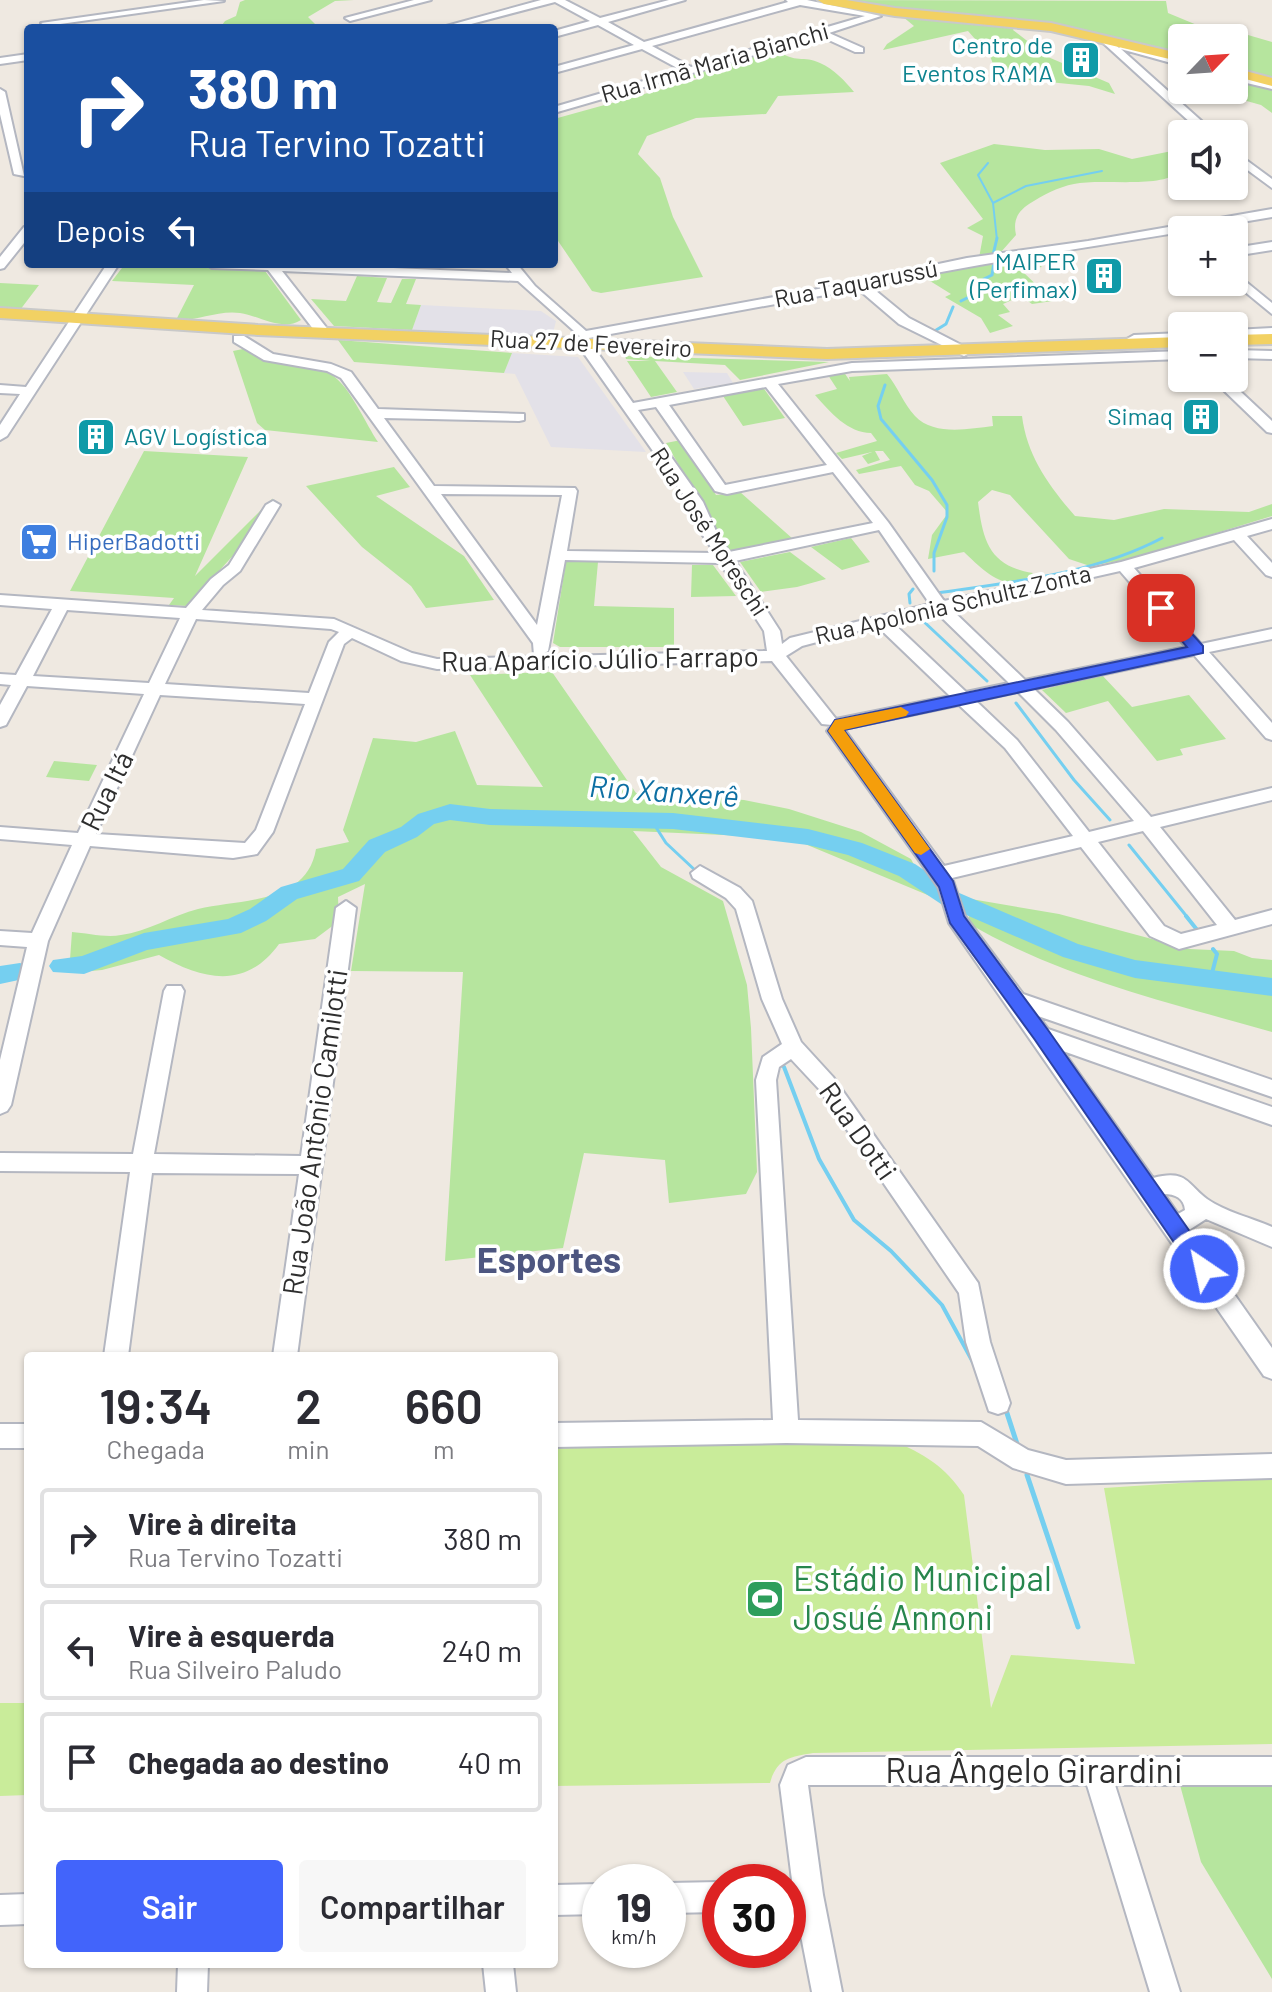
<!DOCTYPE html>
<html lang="pt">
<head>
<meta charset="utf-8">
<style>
	:root { --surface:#fff; --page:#f7f7f7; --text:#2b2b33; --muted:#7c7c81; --line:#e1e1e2; --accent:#4264fb }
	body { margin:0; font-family:Barlow,sans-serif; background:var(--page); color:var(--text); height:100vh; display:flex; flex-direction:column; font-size:30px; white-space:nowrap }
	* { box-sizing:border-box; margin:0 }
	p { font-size:26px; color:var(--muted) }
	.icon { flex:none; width:44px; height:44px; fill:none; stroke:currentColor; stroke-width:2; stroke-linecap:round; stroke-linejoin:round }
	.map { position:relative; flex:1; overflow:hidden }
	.details { position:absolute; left:24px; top:1352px; width:534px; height:616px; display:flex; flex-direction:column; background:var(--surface); border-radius:8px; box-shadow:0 2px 6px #0004 }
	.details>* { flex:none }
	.top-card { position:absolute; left:24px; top:24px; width:534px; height:244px; border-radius:8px; box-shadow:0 2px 6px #0004; background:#1a4fa0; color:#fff; overflow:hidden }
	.needle { width:52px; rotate:65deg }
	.fabs { position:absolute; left:1168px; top:24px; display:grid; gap:16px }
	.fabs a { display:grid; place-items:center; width:80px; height:80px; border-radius:8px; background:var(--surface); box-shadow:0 2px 6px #0004; font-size:40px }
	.speed { position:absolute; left:582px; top:1864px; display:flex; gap:16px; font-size:40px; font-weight:700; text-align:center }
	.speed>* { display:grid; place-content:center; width:104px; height:104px; border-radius:50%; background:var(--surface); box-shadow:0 2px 6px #0004; line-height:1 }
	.speed small { font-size:20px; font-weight:400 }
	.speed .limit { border:12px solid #d22; background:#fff; color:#111 }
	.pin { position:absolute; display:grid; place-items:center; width:68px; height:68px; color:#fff; margin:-34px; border-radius:16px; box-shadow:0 4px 12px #0006 }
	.me { position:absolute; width:88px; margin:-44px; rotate:326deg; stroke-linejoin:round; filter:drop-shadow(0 0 6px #0008) }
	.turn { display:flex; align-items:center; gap:28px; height:168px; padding:0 32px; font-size:36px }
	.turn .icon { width:104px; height:104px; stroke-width:2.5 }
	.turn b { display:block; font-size:56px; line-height:68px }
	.then { display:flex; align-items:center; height:76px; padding:0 32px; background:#0003; gap:16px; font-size:30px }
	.eta { display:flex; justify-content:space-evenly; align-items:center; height:136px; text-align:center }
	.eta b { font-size:48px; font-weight:600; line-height:56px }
	.primary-button { display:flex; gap:16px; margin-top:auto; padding:16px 32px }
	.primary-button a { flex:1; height:92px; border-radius:8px; background:var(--accent); color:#fff; font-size:32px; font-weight:600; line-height:92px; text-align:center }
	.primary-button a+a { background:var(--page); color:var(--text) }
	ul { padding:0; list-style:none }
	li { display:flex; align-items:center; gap:24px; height:100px; margin:0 16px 12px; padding:0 16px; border:4px solid var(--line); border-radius:8px }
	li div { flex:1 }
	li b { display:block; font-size:30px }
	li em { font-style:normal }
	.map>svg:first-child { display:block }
	.industrial { fill:#e3e1e8 }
	.green { fill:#b6e59e }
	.pitch { fill:#c9ec9a }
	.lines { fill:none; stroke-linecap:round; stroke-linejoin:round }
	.stream-far3 { stroke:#75cff0; stroke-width:2 }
	.stream-far2 { stroke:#75cff0; stroke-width:3 }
	.stream-far1 { stroke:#75cff0; stroke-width:4 }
	.stream { stroke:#75cff0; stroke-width:5 }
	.river { fill:#75cff0; fill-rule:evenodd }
	.minor-casing { stroke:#b4b7c1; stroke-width:4 }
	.major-casing { stroke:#c9c9c9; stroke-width:4 }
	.minor { fill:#fff; fill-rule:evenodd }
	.major { fill:#f2d163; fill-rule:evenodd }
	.route { fill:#4264fb; stroke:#2b41a3; stroke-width:2 }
	.slow { fill:#f59e0b }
	.labels { text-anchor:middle; stroke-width:7; stroke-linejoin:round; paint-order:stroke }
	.far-culture-label { font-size:24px; fill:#0d838f; stroke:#fff; text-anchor:end }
	.far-street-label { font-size:24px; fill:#2e2e2e; stroke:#fff }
	.far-shop-label { font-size:24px; fill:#366cbe; stroke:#fff; text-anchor:start }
	.street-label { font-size:28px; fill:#2e2e2e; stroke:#fff }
	.water-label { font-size:30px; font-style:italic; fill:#0d6fa3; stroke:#fff }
	.near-leisure-label { font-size:34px; fill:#27864d; stroke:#fff; text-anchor:start }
	.near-street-label { font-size:34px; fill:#2e2e2e; stroke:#fff }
	.district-label { font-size:36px; font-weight:bold; fill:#4d5680; stroke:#fff }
</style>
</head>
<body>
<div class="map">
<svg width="1272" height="1992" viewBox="0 0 1272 1992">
	<rect width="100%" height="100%" fill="#efe9e1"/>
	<!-- industrial -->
	<path class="industrial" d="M421,305L541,311L556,321L552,337L412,330Z
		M512,353L578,357L646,452L551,447L515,374L504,373Z
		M683,372L727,373L733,383L694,389Z"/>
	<!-- green -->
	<path class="green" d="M245,0H354L335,1L308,17L316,25L311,28H220L225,21L236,16L240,2Z
		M834,0L1166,1L1168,13L1209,30L1248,35L1272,42V79L1234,70V38H1182V56L1018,20L1013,30L1048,57L1109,83L1115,94L1089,86L998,77L990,56L968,31L883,50L887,44L914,26L902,16Z
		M778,50C794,64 804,55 820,63C834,69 845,81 854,92L778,96L766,114L696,118L647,136L638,154L660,178L673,217L703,277L601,293L592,291L554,235V119L702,78H681Z
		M1242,81L1272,88V113L1261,105L1236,98L1232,90L1234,85Z
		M994,144L1045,150L1099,149L1132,159L1182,149C1182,156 1185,167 1179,172C1160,189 1100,178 1074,184C1058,187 1043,195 1029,204C1017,212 1013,221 1016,235L1001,252L1012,259L1029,255L1042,267L1021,270L1053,301L1032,304L1021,296L1003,304L1010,312L998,315L1013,326L990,333L981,318L945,297L951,294L922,276L979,258L983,236L967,228L983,219L940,163Z
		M125,264L265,271L301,320C282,332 260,316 240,313C218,310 198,321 176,320L194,285L112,281Z
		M357,276L387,278L377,302L391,303L402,279H416L406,304L421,305L412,330L334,326L311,299L346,301Z
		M0,283L39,285L20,310L0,309Z
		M338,340L512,353L504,373L354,362Z
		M243,349C271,365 317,359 337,379C352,392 366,424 378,442L265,430L257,423L233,351Z
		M625,356L829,362L740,380L725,365L655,361L677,392L651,397L627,361H651L626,359Z
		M843,371L850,381L849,377L887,374C898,387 903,403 915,416C934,436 968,429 993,426L992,416H1022C1027,456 1049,486 1075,516L1114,520L1164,509L1249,512L1272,504V516L1135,558L1090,566L1069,559L1010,495L992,490L978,502C983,542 990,566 1033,573C1008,597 983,570 964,552L928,559L932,535L948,513L929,491L915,485L901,466L859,474L856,470L890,460L883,451H875L880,460L868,464L862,456L872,452L842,459L836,453L877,441L871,433C848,433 830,412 815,395L837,389L826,372Z
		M762,386L785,418L743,426L721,393Z
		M681,440L716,495L740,492L793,539L729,551L666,443Z
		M144,451L248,457L195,576L273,498L250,537L187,606L169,605L174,598L70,591Z
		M394,467L410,487L376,496L464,556L494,600L426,608L411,586L362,547L306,486Z
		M851,538L870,562L842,570L811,547Z
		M790,552L826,579L797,587L761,592L740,562Z
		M566,561L598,562L594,606L674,608V647H560L553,643Z
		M692,565H713L736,596L691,597Z
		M552,672L636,793L744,800L789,809L861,832L911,859L930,896L805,844L768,837L633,831L661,867L723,901L747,985L751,1028L757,1172L746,1194L669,1203L665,1160L584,1153L563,1248L445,1261L463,972L351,971L365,884L338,897L339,921L315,939L279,944C246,990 203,980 159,955L102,970L69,973L72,932C87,933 106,938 121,935C147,932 173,915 198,909C241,899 307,904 316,849L349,842L343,830L373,738L416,742L455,731L477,785L543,787L470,675Z
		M1101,674L1132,707L1189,695L1226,739L1180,749L1183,755L1157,761L1108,701L1066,713L1042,690Z
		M54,761L97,765L89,781L46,777Z
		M971,899L1059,914L1189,949L1234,951L1252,958L1272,960V1032C1170,1003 1059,977 968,923Z
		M1272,1756V1979L1201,1862L1174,1763Z"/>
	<!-- pitch -->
	<path class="pitch" d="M554,1439L893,1441C923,1453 946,1467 964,1495L991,1708L1011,1655L1135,1664L1104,1488L1272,1477V1744L813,1753C790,1757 777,1758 770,1783L554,1786Z
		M0,1703H28V1795L0,1796Z"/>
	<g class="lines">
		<!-- stream-far3 -->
		<path class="stream-far3" d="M988,163L978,175L993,203L997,240
			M993,203L1026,186L1102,171"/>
		<!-- stream-far2 -->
		<path class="stream-far2" d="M993,255L997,238
			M961,301L977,293L984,279L992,275L994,262
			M933,332L946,324L953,307
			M885,385L878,406L881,419L932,480L947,505V517L934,553V571
			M937,593C1012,582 1094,574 1162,538
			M910,603L909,594L913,589
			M921,619L987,681
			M1016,703L1074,780L1110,820
			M652,821L666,843L697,872
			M1129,845L1188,918"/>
		<!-- stream-far1 -->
		<path class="stream-far1" d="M1186,916L1198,931
			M1211,977L1217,954L1213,949
			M784,1067L819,1159L854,1220L891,1251L942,1305L974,1364"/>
		<!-- stream -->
		<path class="stream" d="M1005,1407L1018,1447
			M1027,1475L1078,1627"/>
		<!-- river -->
		<path class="river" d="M450,804L490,809L673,813L808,829L862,843L915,864L957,892L1078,944L1135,960L1272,978V996L1135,978L1063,957L941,904L899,876L848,855L808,845L673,829L490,825L450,820L434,824L417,837L385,852L359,881L297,899L266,921L241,933L147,950L84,974L53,972L49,966L53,960L82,956L144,933L228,919L250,909L281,887L343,869L369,840L401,827L418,814Z
			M20,963L28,966L32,972L28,978L0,984V966Z"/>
		<defs>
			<path id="minor" d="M204,0L224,1L46,26L41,23Z
				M414,0H431L350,21L345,18Z
				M541,0H565L600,18L669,0H685L608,22L644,42L788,2L786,0H807L881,16L829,33L863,48V52H855L820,36L554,113V107L681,70L642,49L554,73V67L634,45L598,25L554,37V31L590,21L555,2L456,28H439ZM800,5L865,16L691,67L652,46Z
				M1105,36L1119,48L1124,44L1182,60V66L1121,49L1216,134H1203L1101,41V37Z
				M28,54V60L0,64V58Z
				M1234,74L1272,83V89L1234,80Z
				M0,89L5,92L24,176L14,174L0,114Z
				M1234,151L1272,179V188L1234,160Z
				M1272,209V217C1139,240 1004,258 870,286L909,318L969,349L971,352L964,356L899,324L858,289L583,339L518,281L282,271L329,331L322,335L317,334L268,270L212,268L206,264H300L512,273L505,264H517L535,286L586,331L829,287L967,258L1088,241Z
				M28,226V238L4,268L0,269V257L24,227Z
				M1272,242V250L1234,256V248Z
				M107,264H119L7,436L0,440V425L20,394L0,393V385L26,387Z
				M1234,272L1272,303V314L1233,282Z
				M1272,328V336L1234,338V330Z
				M1182,333V341L1134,343L1127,339L1134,335Z
				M234,336H244L273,354L331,364L351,372L378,409L524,414V420L519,421L384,418L434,486L575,488L577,491L567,551L715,553L700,531L689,502L578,345L580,342H590L633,403L852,363L1182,351V359L852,371L778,384L888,522L944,601L1121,562L1272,519V529L1247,536L1272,563V577L1266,575L1234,540L1134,568L1201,644L1272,629V639L1209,652L1272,723V740L1266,738L1194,655L1034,689L1068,722L1151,817L1272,788V800L1160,827L1235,920L1272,910V924L1179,949L1150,936L1081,847L952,878L965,916L1023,994L1272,1080V1097L1038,1016L1048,1029L1272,1107V1125L1063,1051L1153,1178C1187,1169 1187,1184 1207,1199C1225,1212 1252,1218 1272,1227V1247L1206,1219L1189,1230L1272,1348V1379L1264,1376L949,923L938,887L830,735L827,731L832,725L822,724L772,661L437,669L401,661L352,638L344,644L273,832L257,854L233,858L90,846L48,941L11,1105L7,1111L0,1114V1060L27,947L0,945V931L32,933L72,845L0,839V827L78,833L144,694L27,686L6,725L0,727V705L11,685L0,684V674L16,675L52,609L0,605V595L186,608L211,579L229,565L266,505L273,501L280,505L240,571L223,585L202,610L334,619L412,653L437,659L767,651L764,631L720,563L565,560L548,651L540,656L534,655L533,643L341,378L327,371L264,360L234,342ZM766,387L827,465L725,485L669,405ZM656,407L715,491L727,494L833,472L873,523L729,552L716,531L703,502L638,410ZM441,494L562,495L537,625ZM879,530L930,604L790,638L782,644L780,631L735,561ZM1120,571L1186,647L1025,680L951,609ZM67,610L180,618L149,683L33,676ZM936,612L1009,683L966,692L892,622ZM196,619L331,629L339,632L329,642L309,693L165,684ZM877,626L950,696L836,719L786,656L802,646ZM1018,692L1056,730L1134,821L1089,832L1017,740L976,701ZM160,695L305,704L256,830L245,843L96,834ZM959,705L1005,748L1073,836L944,866L844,729ZM1143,831L1217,925L1181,934L1164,926L1098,842ZM1164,1194C1175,1194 1184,1198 1185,1210L1178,1214Z
				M1234,350L1272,351V359L1234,358Z
				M1211,378H1226L1272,421V433L1267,432Z
				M700,866L740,888L752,901L782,999L801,1042L833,1077L978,1283L990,1342L1010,1403L1007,1411L998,1414L989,1411L966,1342L959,1293L819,1089L791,1059L779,1067L776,1080L798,1420L981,1422L1028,1450L1066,1460L1272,1454V1478L1066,1484L1013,1468L978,1446L786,1443L554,1447V1423L773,1420L756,1080L763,1057L782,1044L762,999L736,909L726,898L693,878L691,873Z
				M346,901L356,908L297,1356H273L299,1174L152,1173L128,1356H104L130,1172L0,1171V1153L133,1154L164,991L167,986H181L184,991L154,1154L301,1156L336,908Z
				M0,1424H28V1448H0Z
				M806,1757H1272V1785H1115L1180,1992H1150L1087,1785H808L823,1895L842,1992H812L796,1910H788V1882H784L792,1880L780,1785L788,1765Z
				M720,1882V1912L668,1913V1883Z
				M600,1884V1914L554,1915V1885Z
				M28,1894V1924L0,1925V1895Z
				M178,1964H208L207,1992H177Z
				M483,1964H513L516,1992H486Z"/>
			<path id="major" d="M818,0H846L895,8L1051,23L1182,54V62L1051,31L895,16L824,4Z
				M1234,68L1272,78V86L1234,76Z
				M0,308L258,325L827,349L1182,337V347L827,359L258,335L0,318Z
				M1272,334V344L1234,345V335Z"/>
		</defs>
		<!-- minor casing -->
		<use href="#minor" class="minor-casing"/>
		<!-- major casing -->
		<use href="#major" class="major-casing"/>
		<!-- minor -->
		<use href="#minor" class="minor"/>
		<!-- major -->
		<use href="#major" class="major"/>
	</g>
	<!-- route -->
	<path class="route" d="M1161,604L1166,605L1203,646V653L844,730L953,881L964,916L1048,1030L1212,1263L1215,1269L1212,1276L1204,1278L1197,1276L1035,1040L950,923L939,887L828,731L835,720L840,719L1187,647L1154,608Z"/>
	<!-- slow -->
	<path class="slow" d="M901,707L909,712L906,716L844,730L927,845L930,849L921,855L915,853L828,731L835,720Z"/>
	<!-- icons -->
	<defs>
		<symbol id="building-square" viewBox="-11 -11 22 22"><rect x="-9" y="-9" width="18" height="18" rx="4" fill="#0f9aa8" stroke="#fff"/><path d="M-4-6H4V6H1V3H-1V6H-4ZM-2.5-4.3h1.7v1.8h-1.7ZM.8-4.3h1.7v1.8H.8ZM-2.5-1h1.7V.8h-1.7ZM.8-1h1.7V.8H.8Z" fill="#fff"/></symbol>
		<symbol id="supermarket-square" viewBox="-11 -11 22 22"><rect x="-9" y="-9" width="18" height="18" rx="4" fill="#3f7fe0" stroke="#fff"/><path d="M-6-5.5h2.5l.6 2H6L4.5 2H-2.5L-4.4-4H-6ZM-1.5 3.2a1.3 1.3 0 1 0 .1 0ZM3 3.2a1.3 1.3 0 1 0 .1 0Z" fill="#fff"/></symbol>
		<symbol id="stadium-square" viewBox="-11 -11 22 22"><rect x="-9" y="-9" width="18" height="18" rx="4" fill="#2e9e5b" stroke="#fff"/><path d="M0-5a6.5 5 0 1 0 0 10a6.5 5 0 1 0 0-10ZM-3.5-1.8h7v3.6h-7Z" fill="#fff"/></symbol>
	</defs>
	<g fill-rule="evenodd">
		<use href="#building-square" x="1059" y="38" width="44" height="44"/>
		<use href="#building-square" x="1082" y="254" width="44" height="44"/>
		<use href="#building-square" x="1179" y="395" width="44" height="44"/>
		<use href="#building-square" x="74" y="415" width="44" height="44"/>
		<use href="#supermarket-square" x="17" y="520" width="44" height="44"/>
		<use href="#stadium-square" x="743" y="1577" width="44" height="44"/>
	</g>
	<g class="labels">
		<!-- far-culture labels -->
		<g class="far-culture-label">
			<text x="1053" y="54">Centro de<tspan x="1053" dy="28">Eventos RAMA</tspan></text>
			<text x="1076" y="270">MAIPER<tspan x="1076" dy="28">(Perfimax)</tspan></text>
			<text x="1173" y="425">Simaq</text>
			<text x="124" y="445" text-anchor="start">AGV Logística</text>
		</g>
		<!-- far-street labels -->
		<g class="far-street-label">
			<text transform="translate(715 63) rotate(-16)" y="8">Rua Irmã Maria Bianchi</text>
			<text transform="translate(856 284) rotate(-11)" y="8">Rua Taquarussú</text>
			<text transform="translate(591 344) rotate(3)" y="8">Rua 27 de Fevereiro</text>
			<text transform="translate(709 532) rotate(57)" y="8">Rua José Moreschi</text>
			<text transform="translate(953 605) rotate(-13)" y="8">Rua Apolonia Schultz Zonta</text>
		</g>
		<!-- far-shop labels -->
		<g class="far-shop-label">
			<text x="67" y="550">HiperBadotti</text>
		</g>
		<!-- street labels -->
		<g class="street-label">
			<text transform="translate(600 659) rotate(-1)" y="10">Rua Aparício Júlio Farrapo</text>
			<text transform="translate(107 791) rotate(-64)" y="10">Rua Itá</text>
			<text transform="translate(858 1131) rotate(55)" y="10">Rua Dotti</text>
			<text transform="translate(315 1132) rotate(-82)" y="10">Rua João Antônio Camilotti</text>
		</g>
		<!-- water labels -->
		<g class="water-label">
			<text transform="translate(664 792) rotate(4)" y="10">Rio Xanxerê</text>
		</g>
		<!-- near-leisure labels -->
		<g class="near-leisure-label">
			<text x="793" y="1591">Estádio Municipal<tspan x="793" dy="39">Josué Annoni</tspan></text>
		</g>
		<!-- near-street labels -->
		<g class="near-street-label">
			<text x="1034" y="1783">Rua Ângelo Girardini</text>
		</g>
		<!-- district labels -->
		<g class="district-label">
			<text x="549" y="1273">Esportes</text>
		</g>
	</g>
</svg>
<div class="fabs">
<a><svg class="needle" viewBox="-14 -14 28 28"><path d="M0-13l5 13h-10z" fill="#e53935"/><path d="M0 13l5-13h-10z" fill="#7c7c81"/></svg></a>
<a><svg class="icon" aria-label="sound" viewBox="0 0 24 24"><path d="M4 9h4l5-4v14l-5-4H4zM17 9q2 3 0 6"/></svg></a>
<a>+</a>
<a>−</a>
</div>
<div class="speed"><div>19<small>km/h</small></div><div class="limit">30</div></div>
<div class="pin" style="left:1161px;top:608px;background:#d93025"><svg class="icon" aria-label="arrive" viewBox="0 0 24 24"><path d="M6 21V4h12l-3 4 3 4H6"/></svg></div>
<svg class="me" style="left:1204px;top:1269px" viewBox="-20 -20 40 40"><circle r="17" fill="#4264fb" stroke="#fff" stroke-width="3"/><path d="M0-11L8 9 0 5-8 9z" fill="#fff"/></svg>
<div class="top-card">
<div class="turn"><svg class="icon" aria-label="right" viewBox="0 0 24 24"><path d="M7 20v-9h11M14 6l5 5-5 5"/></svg><div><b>380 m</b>Rua Tervino Tozatti</div></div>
<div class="then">Depois<svg class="icon" aria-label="left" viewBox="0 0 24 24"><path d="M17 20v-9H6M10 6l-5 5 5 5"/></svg></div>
</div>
<section class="details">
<div class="eta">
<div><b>19:34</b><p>Chegada</p></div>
<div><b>2</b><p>min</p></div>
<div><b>660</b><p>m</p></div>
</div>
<ul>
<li><svg class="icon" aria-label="right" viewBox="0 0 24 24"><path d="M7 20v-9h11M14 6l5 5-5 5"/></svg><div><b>Vire à direita</b><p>Rua Tervino Tozatti</p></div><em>380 m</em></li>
<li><svg class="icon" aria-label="left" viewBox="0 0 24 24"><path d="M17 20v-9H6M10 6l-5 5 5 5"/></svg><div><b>Vire à esquerda</b><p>Rua Silveiro Paludo</p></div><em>240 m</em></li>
<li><svg class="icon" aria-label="arrive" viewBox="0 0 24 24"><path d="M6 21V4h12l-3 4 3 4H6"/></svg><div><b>Chegada ao destino</b></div><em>40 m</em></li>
</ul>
<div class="primary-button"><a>Sair</a><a>Compartilhar</a></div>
</section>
</div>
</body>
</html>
